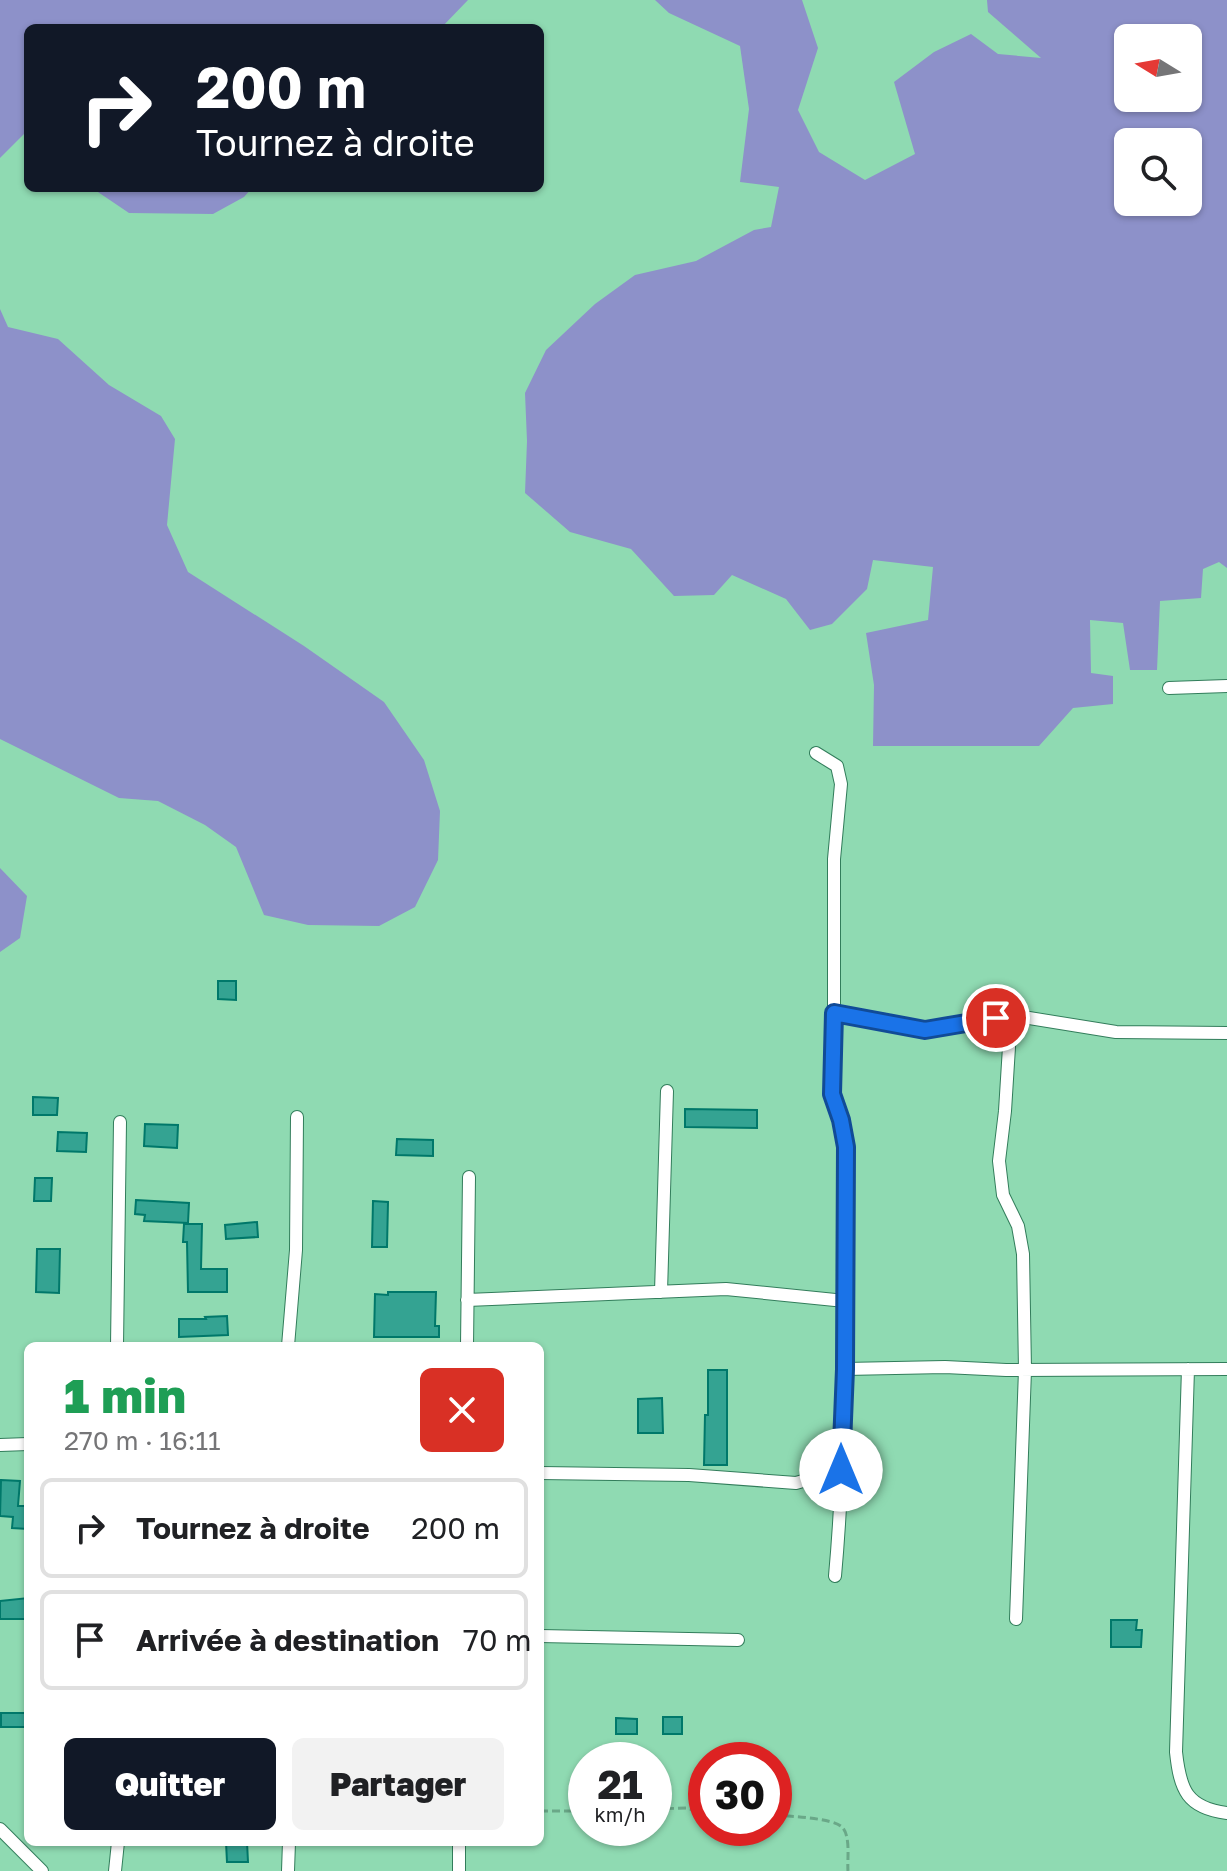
<!DOCTYPE html>
<html lang="fr">
<head>
<meta charset="utf-8">
<style>
	:root { --surface:#fff; --page:#f2f2f2; --text:#202124; --muted:#757577; --line:#e0e0e0; --accent:#111827 }
	body { margin:0; font-family:"Golos Text",sans-serif; background:var(--page); color:var(--text); height:100vh; display:flex; flex-direction:column; font-size:30px; white-space:nowrap }
	* { box-sizing:border-box; margin:0 }
	p { font-size:26px; color:var(--muted) }
	.icon { flex:none; width:44px; height:44px; fill:none; stroke:currentColor; stroke-width:2; stroke-linecap:round; stroke-linejoin:round }
	.map { position:relative; flex:1; overflow:hidden }
	.side { position:absolute; left:24px; top:1342px; width:520px; height:504px; display:flex; flex-direction:column; background:var(--surface); border-radius:12px; box-shadow:0 2px 6px #0004 }
	.side>* { flex:none }
	.guide { position:absolute; left:24px; top:24px; width:520px; height:168px; border-radius:12px; box-shadow:0 2px 6px #0004; background:#111827; color:#fff; overflow:hidden }
	.needle { width:52px; rotate:281deg }
	.tools { position:absolute; left:1114px; top:24px; display:grid; gap:16px }
	.tools a { display:grid; place-items:center; width:88px; height:88px; border-radius:12px; background:var(--surface); box-shadow:0 2px 6px #0004; font-size:40px }
	.speed { position:absolute; left:568px; top:1742px; display:flex; gap:16px; font-size:40px; font-weight:700; text-align:center }
	.speed>* { display:grid; place-content:center; width:104px; height:104px; border-radius:50%; background:var(--surface); box-shadow:0 2px 6px #0004; line-height:1 }
	.speed small { font-size:20px; font-weight:400 }
	.speed .limit { border:12px solid #d22; background:#fff; color:#111 }
	.pin { position:absolute; display:grid; place-items:center; width:68px; height:68px; color:#fff; margin:-34px; border:4px solid #fff; border-radius:50%; box-shadow:0 2px 8px #0007 }
	.me { position:absolute; width:88px; margin:-44px; rotate:0deg; stroke-linejoin:round; filter:drop-shadow(0 0 6px #0008) }
	.turn { display:flex; align-items:center; gap:28px; height:168px; padding:0 40px; font-size:36px }
	.turn .icon { width:104px; height:104px; stroke-width:2.5 }
	.turn b { display:block; font-size:56px; line-height:68px }
	.round { display:grid; place-items:center; flex:none; width:84px; height:84px; border-radius:12px; background:var(--page) }
	.head { display:flex; align-items:center; justify-content:space-between; height:136px; padding:0 40px }
	h1 { font-size:48px; font-weight:800; line-height:60px; color:#1e9e55 }
	.button { display:flex; gap:16px; margin-top:auto; padding:16px 40px }
	.button a { flex:1; height:92px; border-radius:12px; background:var(--accent); color:#fff; font-size:32px; font-weight:800; line-height:92px; text-align:center }
	.button a+a { background:var(--page); color:var(--text) }
	ul { padding:0; list-style:none }
	li { display:flex; align-items:center; gap:24px; height:100px; margin:0 16px 12px; padding:0 24px; border:4px solid var(--line); border-radius:12px }
	li div { flex:1 }
	li b { display:block; font-size:30px }
	li em { font-style:normal }
	.map>svg:first-child { display:block }
	.green { fill:#8d91c9; fill-rule:evenodd }
	.building { fill:#34a392; stroke:#00786a; stroke-width:2 }
	.lines { fill:none; stroke-linecap:round; stroke-linejoin:round }
	.street-casing { stroke:#327d5b; stroke-width:14 }
	.path { stroke:#6aa888; stroke-width:3; stroke-dasharray:8 4; stroke-linecap:butt }
	.street { stroke:#fff; stroke-width:12 }
	.route-casing { stroke:#114b97; stroke-width:20 }
	.route { stroke:#1a73e8; stroke-width:14 }
</style>
</head>
<body>
<div class="map">
<svg width="1227" height="1871" viewBox="0 0 1227 1871">
	<rect width="100%" height="100%" fill="#8fdab2"/>
	<!-- green -->
	<path class="green" d="M0,0H468L441,28H28V130L0,158Z
		M655,0H802L818,48L798,110L819,152L865,180L915,154L894,82L934,52L971,34L998,54L1041,58L988,12L987,0H1227V568L1219,562L1203,569L1201,598L1160,601L1157,670H1130L1123,623L1090,620L1091,673L1113,676V704L1073,708L1039,746H873L874,685L866,633L928,620L933,567L873,560L867,589L832,624L810,630L786,599L732,575L714,595L674,596L631,549L570,532L525,493L527,441L525,393L546,350L595,304L635,275L696,261L754,230L771,227L779,187L740,182L749,109L740,46L669,13ZM1188,38V98H1128V38ZM1188,142V202H1128V142Z
		M92,188H252L244,197L213,214L129,213Z
		M0,309L8,327L58,339L109,385L161,416L175,439L167,525L188,572L304,646L384,702L424,760L440,811L438,860L415,907L379,926L308,925L264,915L236,847L205,825L158,801L119,798L0,739Z
		M0,868L27,896L20,938L0,952Z"/>
	<!-- building -->
	<path class="building" d="M218,981H236V1000L218,999Z
		M33,1097L58,1098L57,1115H33Z
		M685,1109L757,1110V1128L685,1127Z
		M145,1124L178,1125L177,1148L144,1146Z
		M58,1132L87,1133L86,1152L57,1151Z
		M397,1139L433,1140V1156L396,1155Z
		M35,1178H52L51,1201H34Z
		M136,1200L189,1203L188,1223L144,1221L145,1215L135,1214Z
		M373,1201L388,1202L387,1247H372Z
		M257,1222L258,1237L226,1239L225,1225Z
		M184,1224H202L201,1269H227V1292H188L187,1242H183Z
		M37,1249H60L59,1293L36,1292Z
		M388,1292H436L435,1326H439V1337H374L375,1294L388,1295Z
		M227,1316L228,1335L179,1337V1319H206L205,1317Z
		M708,1370H727V1465H704L705,1415H708Z
		M662,1398L663,1433H638V1399Z
		M1,1480L20,1481L18,1506H28V1529L12,1528L13,1517L0,1516Z
		M28,1598V1619H0V1601Z
		M1111,1620H1137L1136,1630H1142L1141,1647H1111Z
		M1,1713H28V1727H1Z
		M663,1717H682V1734H663Z
		M616,1718L637,1719V1734H616Z
		M226,1842H247L248,1862H227Z"/>
	<g class="lines">
		<defs>
			<path id="street" d="M1169,688L1227,686
				M816,753L837,766L841,784L834,859V1013
				M1011,1015L1005,1111L999,1161L1003,1195L1018,1226L1023,1254L1025,1370L1016,1619
				M661,1292L667,1091
				M467,1300L726,1289L845,1301
				M117,1346L120,1122
				M288,1346L296,1250L297,1117
				M467,1346L469,1177
				M845,1369L945,1367L1006,1370L1227,1369
				M1188,1369L1176,1752C1180,1790 1187,1808 1227,1813
				M0,1445L28,1444
				M540,1473L689,1475L796,1483L841,1470
				M835,1576C848,1433 844,1290 846,1147L841,1120L832,1094L834,1013L925,1030L1011,1015L1116,1032L1227,1033
				M540,1636L738,1640
				M0,1829L42,1871
				M459,1842V1871
				M115,1871L118,1842
				M288,1871L289,1842"/>
		</defs>
		<!-- street casing -->
		<use href="#street" class="street-casing"/>
		<!-- path -->
		<path class="path" d="M654,1809L686,1808L706,1813
			M540,1811H586
			M774,1815C788,1816 833,1818 842,1827C851,1836 847,1860 848,1871"/>
		<!-- street -->
		<use href="#street" class="street"/>
	</g>
	<g class="lines">
		<defs>
			<path id="route" d="M841,1470L845,1369L846,1147L841,1120L832,1094L834,1013L925,1030L996,1018"/>
		</defs>
		<!-- route casing -->
		<use href="#route" class="route-casing"/>
		<!-- route -->
		<use href="#route" class="route"/>
	</g>
</svg>
<div class="tools">
<a><svg class="needle" viewBox="-14 -14 28 28"><path d="M0-13l5 13h-10z" fill="#e53935"/><path d="M0 13l5-13h-10z" fill="#757577"/></svg></a>
<a><svg class="icon" aria-label="search" viewBox="0 0 24 24"><circle cx="10" cy="10" r="6"/><path d="M15 15l6 6"/></svg></a>
</div>
<div class="speed"><div>21<small>km/h</small></div><div class="limit">30</div></div>
<div class="pin" style="left:996px;top:1018px;background:#d93025"><svg class="icon" aria-label="arrive" viewBox="0 0 24 24"><path d="M6 21V4h12l-3 4 3 4H6"/></svg></div>
<svg class="me" style="left:841px;top:1470px" viewBox="-20 -20 40 40"><circle r="19" fill="#fff"/><path d="M0-13L10 11 0 6-10 11z" fill="#1a73e8"/></svg>
<div class="guide">
<div class="turn"><svg class="icon" aria-label="right" viewBox="0 0 24 24"><path d="M7 20v-9h11M14 6l5 5-5 5"/></svg><div><b>200 m</b>Tournez à droite</div></div>
</div>
<section class="side">
<div class="head"><div><h1>1 min</h1><p>270 m · 16:11</p></div><a class="round" style="background:#d93025;color:#fff"><svg class="icon" aria-label="close" viewBox="0 0 24 24"><path d="M6 6l12 12M18 6L6 18"/></svg></a></div>
<ul>
<li><svg class="icon" aria-label="right" viewBox="0 0 24 24"><path d="M7 20v-9h11M14 6l5 5-5 5"/></svg><div><b>Tournez à droite</b></div><em>200 m</em></li>
<li><svg class="icon" aria-label="arrive" viewBox="0 0 24 24"><path d="M6 21V4h12l-3 4 3 4H6"/></svg><div><b>Arrivée à destination</b></div><em>70 m</em></li>
</ul>
<div class="button"><a>Quitter</a><a>Partager</a></div>
</section>
</div>
</body>
</html>
